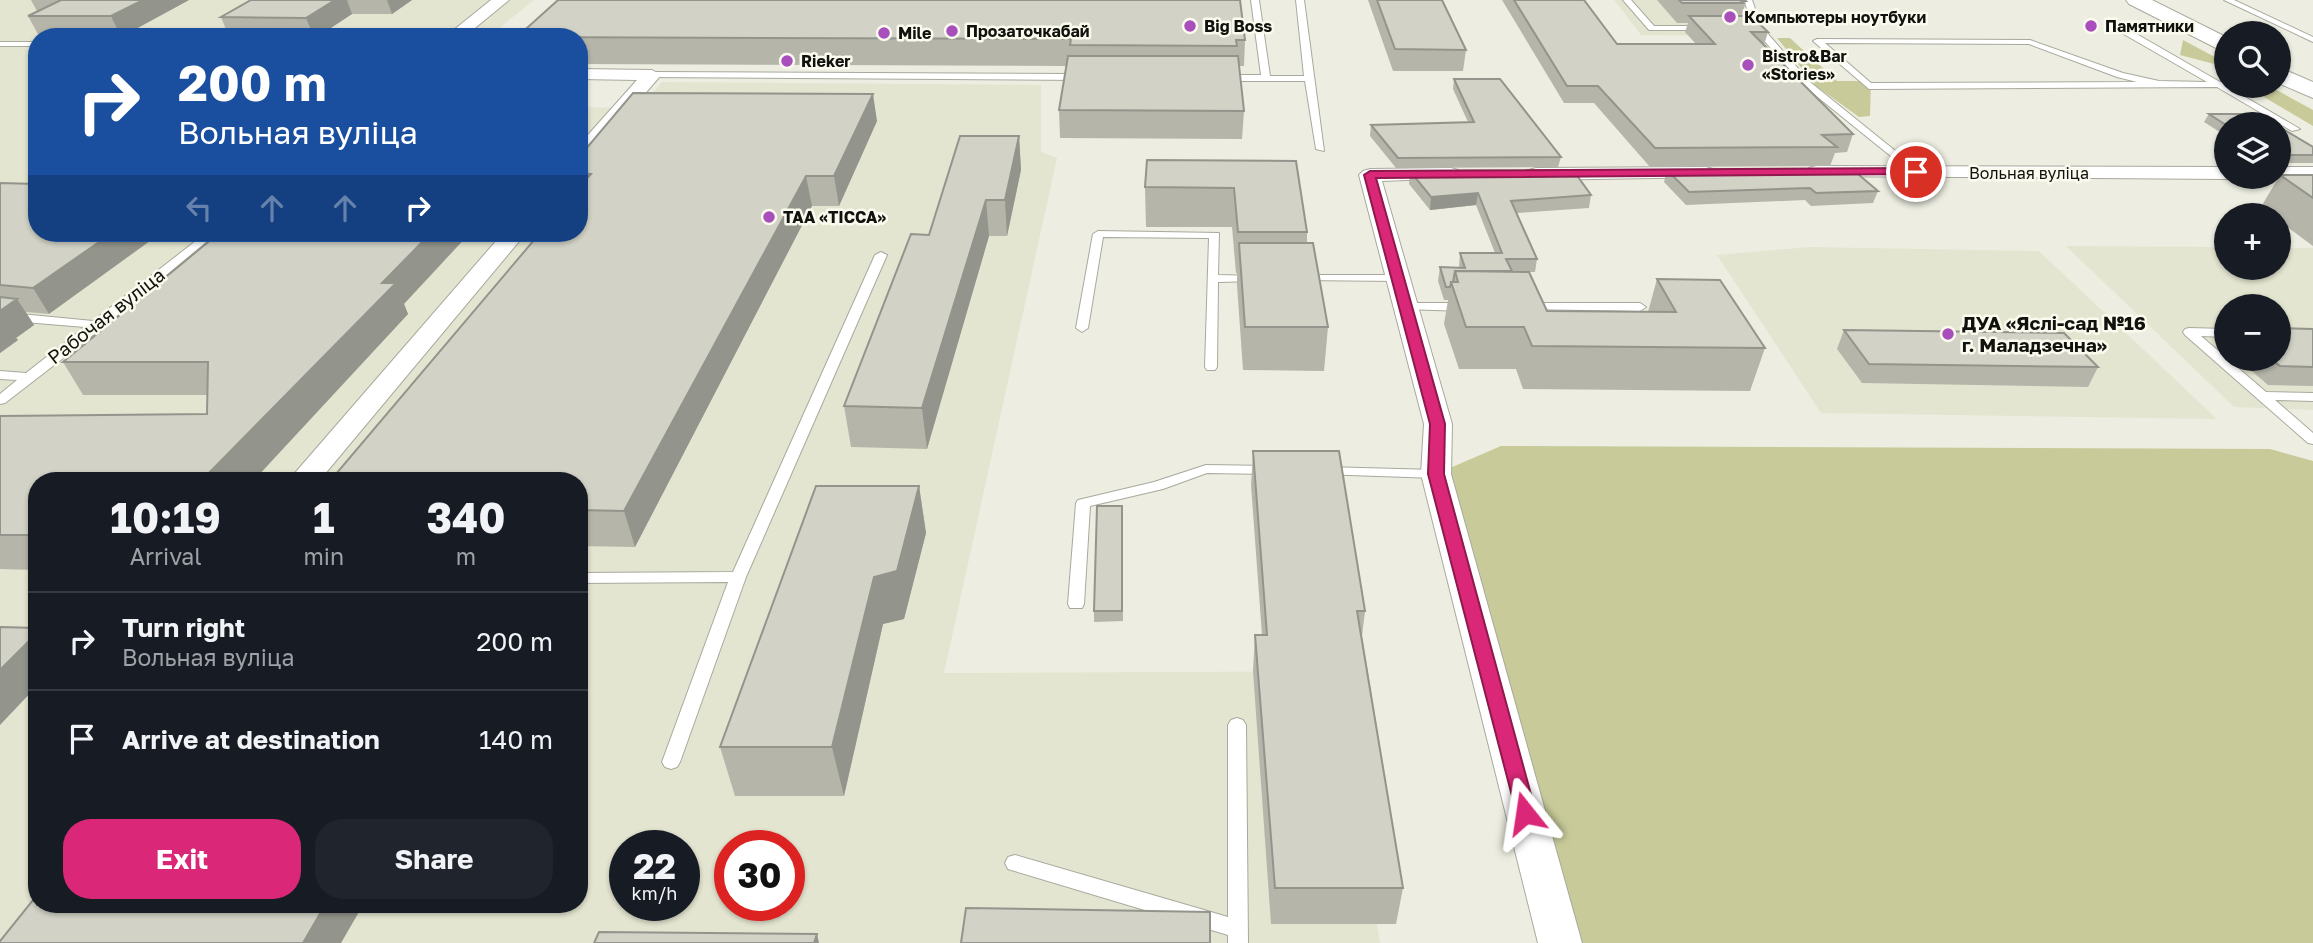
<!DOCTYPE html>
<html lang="en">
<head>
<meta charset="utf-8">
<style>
	:root { --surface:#171b24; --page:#20242c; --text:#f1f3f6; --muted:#9ea1a6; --line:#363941; --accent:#db2777 }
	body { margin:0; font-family:"Golos Text",sans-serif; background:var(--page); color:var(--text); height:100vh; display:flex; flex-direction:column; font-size:26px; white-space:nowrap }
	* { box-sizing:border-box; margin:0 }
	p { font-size:23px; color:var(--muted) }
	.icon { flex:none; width:38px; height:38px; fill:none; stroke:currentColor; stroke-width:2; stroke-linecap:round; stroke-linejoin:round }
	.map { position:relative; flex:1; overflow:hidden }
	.panel { position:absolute; left:28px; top:472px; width:560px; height:441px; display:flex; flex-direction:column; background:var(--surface); border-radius:28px; box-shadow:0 2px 5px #0004 }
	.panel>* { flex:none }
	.guide { position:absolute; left:28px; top:28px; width:560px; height:214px; border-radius:28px; box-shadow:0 2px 5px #0004; background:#1a4fa0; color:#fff; overflow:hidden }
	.fabs { position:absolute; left:2214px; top:21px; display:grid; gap:14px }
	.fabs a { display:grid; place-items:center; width:77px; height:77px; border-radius:50%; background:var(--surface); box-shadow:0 2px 5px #0004; font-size:35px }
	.speed { position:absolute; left:609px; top:830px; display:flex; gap:14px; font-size:35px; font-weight:700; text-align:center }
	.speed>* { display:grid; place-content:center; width:91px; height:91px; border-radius:50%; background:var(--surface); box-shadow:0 2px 5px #0004; line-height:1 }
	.speed small { font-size:18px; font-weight:400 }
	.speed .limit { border:10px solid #d22; background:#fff; color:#111 }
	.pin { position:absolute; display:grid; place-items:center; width:60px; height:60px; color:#fff; margin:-30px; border:4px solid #fff; border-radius:50%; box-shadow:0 2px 7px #0007 }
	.me { position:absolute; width:77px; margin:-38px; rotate:345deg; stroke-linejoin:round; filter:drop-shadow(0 0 5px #0008) }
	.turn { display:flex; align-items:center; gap:24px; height:147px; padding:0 35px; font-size:32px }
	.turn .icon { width:91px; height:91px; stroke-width:2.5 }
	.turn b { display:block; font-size:49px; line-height:60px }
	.lanes { display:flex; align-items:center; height:66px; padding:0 35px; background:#0003; justify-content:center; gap:35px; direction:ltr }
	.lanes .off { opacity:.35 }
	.eta { display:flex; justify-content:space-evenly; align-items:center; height:119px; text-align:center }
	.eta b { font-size:42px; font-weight:700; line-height:49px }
	.button { display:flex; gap:14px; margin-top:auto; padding:14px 35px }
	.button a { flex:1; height:80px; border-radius:28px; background:var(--accent); color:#fff; font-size:28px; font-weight:700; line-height:80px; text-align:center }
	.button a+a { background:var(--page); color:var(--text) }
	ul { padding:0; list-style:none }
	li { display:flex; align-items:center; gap:21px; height:98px; padding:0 35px; border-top:2px solid var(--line) }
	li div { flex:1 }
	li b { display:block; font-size:26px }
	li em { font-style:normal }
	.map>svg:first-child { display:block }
	.built { fill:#e3e5d0; fill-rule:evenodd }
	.green { fill:#c8cb99 }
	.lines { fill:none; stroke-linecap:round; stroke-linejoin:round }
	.lane-casing { stroke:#a8a99d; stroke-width:2 }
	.street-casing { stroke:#a8a99d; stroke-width:2 }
	.secondary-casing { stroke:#a8a99d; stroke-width:2 }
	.lane { fill:#fff; fill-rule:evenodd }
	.street { fill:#fff; fill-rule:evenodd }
	.secondary { fill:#fff; fill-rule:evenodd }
	.wall { fill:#b5b5aa }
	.shaded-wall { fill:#93948b }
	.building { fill:#d2d3c6; stroke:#93948b; stroke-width:2 }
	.route { fill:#db2777; stroke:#8e194d; stroke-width:2 }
	.poi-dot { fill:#a94fbb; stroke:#fafbee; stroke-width:2.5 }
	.labels { text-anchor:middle; stroke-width:5; stroke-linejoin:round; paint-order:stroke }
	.far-poi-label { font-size:16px; font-weight:bold; fill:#11110d; stroke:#fafbee; text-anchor:start }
	.far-street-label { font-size:16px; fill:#11110d; stroke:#fafbee }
	.street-label { font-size:19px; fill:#11110d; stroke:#fafbee }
	.poi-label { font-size:19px; font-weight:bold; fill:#11110d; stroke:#fafbee; text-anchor:start }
</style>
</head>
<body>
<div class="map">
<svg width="2313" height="943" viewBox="0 0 2313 943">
	<rect width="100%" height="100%" fill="#edeee1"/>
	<!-- built -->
	<path class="built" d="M0,0H534L488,37H37V233H579V107L641,108L662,82L1041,85V152L1057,158L944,673L1356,671L1396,924H1377L1380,943H0ZM37,481H579V905H37ZM625,845H684V905H625ZM730,845H789V905H730Z
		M1614,0H1730L1746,16L1758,36L1641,35Z
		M2066,246L2226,247V268H2278L2279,248H2313V410L2234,407ZM2226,306H2278V359H2226Z
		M1810,247L2039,251L2217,419L1821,413L1717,255Z"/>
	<!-- green -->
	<path class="green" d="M1777,38H1790L1837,81H1871L1870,116L1859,117L1816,86Z
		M2183,40L2226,63V67L2180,55Z
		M2247,87H2271L2313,110V126Z
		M1501,446L2270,449L2313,461V943H1560L1436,474Z"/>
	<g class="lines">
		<defs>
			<path id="lane" d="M1251,0H1259L1270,76H1304L1296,0H1304L1324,151L1316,149L1305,81H1223L1219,78L1223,75H1261Z
				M1623,0H1631L1654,26H1705L1709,28L1705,30H1649Z
				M1744,0H1752L1761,26L1810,82L1919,170V174H1913L1804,86L1754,29Z
				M2224,0H2234L2313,37V42Z
				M2108,21H2114L2220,82H2226V86H2230L2228,87L2300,129L2292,131L2217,87L1869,89L1813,41L1817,39L2030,40L2123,73L2159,81L2207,82L2108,25ZM1825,43L2029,44L2117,77L2137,82L1871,83Z
				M0,42H37V46H0Z
				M652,72L1081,74L1085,77L1081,80L649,77L648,75Z
				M1098,231L1219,233L1218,275L1261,276L1263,278L1257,281L1218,282L1217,367L1215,370H1207L1205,367L1209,238L1103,237L1088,328L1082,332L1076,328L1093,234Z
				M206,233H217L102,328L5,403L0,404V394L17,380L0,379V371L26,373L85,327L0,320V312L93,321Z
				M881,252L887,255L746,577L680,762L677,767L671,769L665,767L662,762L728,582L579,583V573L733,572L875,255Z
				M1301,275H1398L1404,278L1398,281L1297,280L1295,278Z
				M1407,303H1465L1471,307L1465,311L1403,309L1401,307Z
				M1527,303H1640L1646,307L1640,311L1523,309L1521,307Z
				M2189,328L2226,329V337L2201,336L2266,392L2313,393V401L2275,400L2313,433V444L2308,443L2185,335L2183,332L2185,329Z
				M1206,465L1270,466L1277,470L1270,474L1207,473L1163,489L1090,506L1084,604L1082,608H1070L1068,604L1076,503L1078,500L1154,482Z
				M1325,467L1436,470L1443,474L1436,478L1320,474L1318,471L1320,468Z
				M1237,718L1243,720L1246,725L1248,943H1228V935L1008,869L1005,863L1008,857L1015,855L1228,917V725L1231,720Z"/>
			<path id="street" d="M491,0H509L464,37H445Z
				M579,69L652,70L661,75L586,162L579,164V145L637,80L579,79Z
				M1816,166L2226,167V177H2234L2226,179L1809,176L1806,172L1809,168Z
				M1706,167L1713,169L1717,173L1713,177L1536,180L1529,178L1525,174L1529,170L1536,168Z
				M2278,167H2313V179L2271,177H2278Z
				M1451,168L1458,170L1462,174L1458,178L1382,181L1452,424L1451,474L1582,943H1538L1421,474L1424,424L1359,175L1363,171L1370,169Z
				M503,233H526L319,481H288Z"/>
			<path id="secondary" d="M2126,0H2152L2226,37V53L2129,4Z
				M2278,67L2313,82V98L2278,83Z"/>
		</defs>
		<!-- lane casing -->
		<use href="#lane" class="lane-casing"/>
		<!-- street casing -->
		<use href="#street" class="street-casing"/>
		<!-- secondary casing -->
		<use href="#secondary" class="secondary-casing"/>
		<!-- lane -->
		<use href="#lane" class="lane"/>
		<!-- street -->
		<use href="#street" class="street"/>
		<!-- secondary -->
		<use href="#secondary" class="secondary"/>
	</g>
	<!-- wall -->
	<path class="wall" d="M31,0H189L121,37L39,36L28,16L37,11Z
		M251,0H412L392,14H352L317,37H229L221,17Z
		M1368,0H1442L1466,50L1463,71H1393Z
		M1502,0H1584L1617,44H1696L1685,32L1688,23H1677L1657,0H1745L1746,1L1742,16L1768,32L1764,45L1853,134L1847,152L1835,153L1830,166L1650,167L1594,103H1564Z
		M579,37L1245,40L1244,66H1239L1244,111L1242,139L1060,138L1059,110L1067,66L579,64Z
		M1454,79L1561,157L1558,167L1396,168L1370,136L1371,125L1468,122L1453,89Z
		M2209,114L2226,124V136L2204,122Z
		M877,121L839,206H812L635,547L579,546V157Z
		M2278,126L2313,147V163H2278Z
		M1019,136L1021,170L1007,236H989L927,449L851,447L844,406Z
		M1296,161L1307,232V243L1328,327L1324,371L1243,370L1237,285V273H1236L1232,227H1146L1145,187Z
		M1667,170L1878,191L1873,203L1811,206L1805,200L1686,205L1664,182Z
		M1410,171L1591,195L1589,208L1517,213L1537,259L1535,272H1529L1547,311L1648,312L1657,279L1765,348L1750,391L1523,389L1516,369H1459L1444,324L1448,300H1444L1438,281L1440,267L1459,268L1460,253H1495L1476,205L1430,210L1409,184Z
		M2280,175H2313V246L2278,220V215H2272L2261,207Z
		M0,183L49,314L26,312L34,325L16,338L18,340L0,353Z
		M404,304L408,314L253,481H37V570L0,569V416L207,414V395H83L63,362Z
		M2313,329V386L2268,385L2238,359H2278Z
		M1844,330L2098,367L2088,387L1862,383L1837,349Z
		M1253,451L1365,611L1362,636L1403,888L1396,924H1271L1253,671L1255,635H1262L1251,485Z
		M919,486L926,533L904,619L883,624L844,796H735L720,747Z
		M1122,506L1123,621L1094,622V611Z"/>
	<!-- shaded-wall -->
	<path class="shaded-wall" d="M143,0H189L121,37L111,16Z
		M335,0H347L352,14L317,37H314L306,18Z
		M387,0H412L392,14Z
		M873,94L877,121L839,206L834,176Z
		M1019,136L1021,170L1007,236L1005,200Z
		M806,176L812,206L635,547L624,511Z
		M1478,193L1476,205L1430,210L1431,197Z
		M986,200L989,236L927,449L922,408Z
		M112,233H161L49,314L33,288Z
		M431,233H470L404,304L408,314L253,481H201L382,283Z
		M17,299L34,325L16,338L18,340L0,353V311Z
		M919,486L926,533L904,619L883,624L844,796L832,747L874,577Z
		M37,633V686L0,725V670Z
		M325,905H363L341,943H303Z
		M817,934L819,943H814Z"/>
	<!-- building -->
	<path class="building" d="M61,0H143L111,16H28Z
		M251,0H335L306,18L221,17Z
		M558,0H1240L1245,40H1236L1237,46L1070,45L1071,39L517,37Z
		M1377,0H1442L1466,50L1395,49Z
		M1514,0H1584L1617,44H1715L1689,16H1751L1768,32H1751L1853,134L1822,135L1837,147L1655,148L1598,86H1567Z
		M1679,0H1745L1746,1H1741L1743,3H1682Z
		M1068,56H1238L1244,111L1059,110Z
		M1454,79H1500L1561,157L1398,158L1371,125L1474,122Z
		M633,93L873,94L834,176H806L624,511L579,510V481H330L540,233H579V187L591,174L579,173V157Z
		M2209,114H2260L2276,124H2226V125Z
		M2278,126L2313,147V155H2278Z
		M960,136H1019L1005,200H986L922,408L844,406L911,234L929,235Z
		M1147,160L1296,161L1307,232H1238L1234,188L1145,187Z
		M1852,169L1878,191L1816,193L1810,188L1689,192L1667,170Z
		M1573,170L1591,195L1511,201L1537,259H1506L1512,271H1455L1453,282H1451L1450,287H1446L1440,267L1465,268L1460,253H1502L1478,193L1431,197L1410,171Z
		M2280,175H2313V198Z
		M0,183L37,184V233H112L33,288L0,285Z
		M219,233H431L382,283H396L201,481H37V535H0V416L207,414L208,362H63Z
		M1239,243H1313L1328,327H1245Z
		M1455,271L1529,272L1547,311L1676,312L1657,279L1720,280L1765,348L1532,346L1524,327H1466L1451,282H1458Z
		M0,297L17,299L0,311Z
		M2278,328L2313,329V367L2280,366L2271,359H2278Z
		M1844,330L2064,333L2098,367L1869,364Z
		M1253,451H1339L1365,611H1357L1403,888H1275L1255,635H1267Z
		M816,486H919L897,571L874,577L832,747H720Z
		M1097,506H1122V611H1094Z
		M0,627L37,628V633L0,670Z
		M37,895V905H325L303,943H0V941Z
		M966,908L1210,912V943H961Z
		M599,932L817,934L814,943H594Z"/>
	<!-- route -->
	<path class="route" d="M1916,168L1920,169V174L1376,178L1445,424L1444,474L1536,813L1533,819L1525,821L1518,819L1428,474L1430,424L1364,175L1370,171Z"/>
	<!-- markers -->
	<g class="poi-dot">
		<circle cx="1730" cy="17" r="7"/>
		<circle cx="1190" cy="26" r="7"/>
		<circle cx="2091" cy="26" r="7"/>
		<circle cx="952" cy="31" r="7"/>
		<circle cx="884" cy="33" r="7"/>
		<circle cx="787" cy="61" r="7"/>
		<circle cx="1748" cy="65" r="7"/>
		<circle cx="769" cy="217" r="7"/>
		<circle cx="1948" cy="334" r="7"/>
	</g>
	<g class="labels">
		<!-- far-poi labels -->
		<g class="far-poi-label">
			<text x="1744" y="23">Компьютеры ноутбуки</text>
			<text x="1204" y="32">Big Boss</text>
			<text x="2105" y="32">Памятники</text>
			<text x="966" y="37">Прозаточкабай</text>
			<text x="898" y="39">Mile</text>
			<text x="1762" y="62">Bistro&amp;Bar<tspan x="1762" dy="18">«Stories»</tspan></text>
			<text x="801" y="67">Rieker</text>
			<text x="783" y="223">ТАА «ТIССА»</text>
		</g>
		<!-- far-street labels -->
		<g class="far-street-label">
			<text x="2029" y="179">Вольная вуліца</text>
		</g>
		<!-- street labels -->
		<g class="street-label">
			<text transform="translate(106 316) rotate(-38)" y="7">Рабочая вуліца</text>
		</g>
		<!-- poi labels -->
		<g class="poi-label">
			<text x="1962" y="330">ДУА «Яслі-сад №16<tspan x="1962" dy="22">г. Маладзечна»</tspan></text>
		</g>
	</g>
</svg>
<div class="fabs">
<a><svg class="icon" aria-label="search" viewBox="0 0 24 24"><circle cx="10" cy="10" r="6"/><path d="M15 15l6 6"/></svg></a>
<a><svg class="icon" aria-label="layers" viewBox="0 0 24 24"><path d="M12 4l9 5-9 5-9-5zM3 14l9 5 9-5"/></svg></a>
<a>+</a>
<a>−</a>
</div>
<div class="speed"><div>22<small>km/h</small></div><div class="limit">30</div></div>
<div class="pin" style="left:1916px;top:172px;background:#d93025"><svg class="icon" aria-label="arrive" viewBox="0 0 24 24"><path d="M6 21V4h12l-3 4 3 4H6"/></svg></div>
<svg class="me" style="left:1525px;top:813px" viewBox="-20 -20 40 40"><path d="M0-17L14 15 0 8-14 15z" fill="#db2777" stroke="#fff" stroke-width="4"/></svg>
<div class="guide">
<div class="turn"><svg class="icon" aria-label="right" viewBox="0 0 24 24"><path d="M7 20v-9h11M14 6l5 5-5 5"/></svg><div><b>200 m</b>Вольная вуліца</div></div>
<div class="lanes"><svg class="icon off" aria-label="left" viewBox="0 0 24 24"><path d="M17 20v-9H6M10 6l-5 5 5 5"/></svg><svg class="icon off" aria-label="ahead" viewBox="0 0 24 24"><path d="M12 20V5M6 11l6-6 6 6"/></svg><svg class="icon off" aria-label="ahead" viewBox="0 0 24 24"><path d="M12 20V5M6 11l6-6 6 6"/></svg><svg class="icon" aria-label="right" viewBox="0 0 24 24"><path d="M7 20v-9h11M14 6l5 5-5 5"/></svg></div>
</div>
<section class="panel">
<div class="eta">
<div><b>10:19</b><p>Arrival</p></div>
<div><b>1</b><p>min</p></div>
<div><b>340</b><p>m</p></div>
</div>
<ul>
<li><svg class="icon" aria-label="right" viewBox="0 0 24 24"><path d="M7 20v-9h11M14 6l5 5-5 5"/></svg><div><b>Turn right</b><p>Вольная вуліца</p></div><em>200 m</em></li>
<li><svg class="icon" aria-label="arrive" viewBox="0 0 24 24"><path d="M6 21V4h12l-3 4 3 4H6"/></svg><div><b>Arrive at destination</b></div><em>140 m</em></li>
</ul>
<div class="button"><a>Exit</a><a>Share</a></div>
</section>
</div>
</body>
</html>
